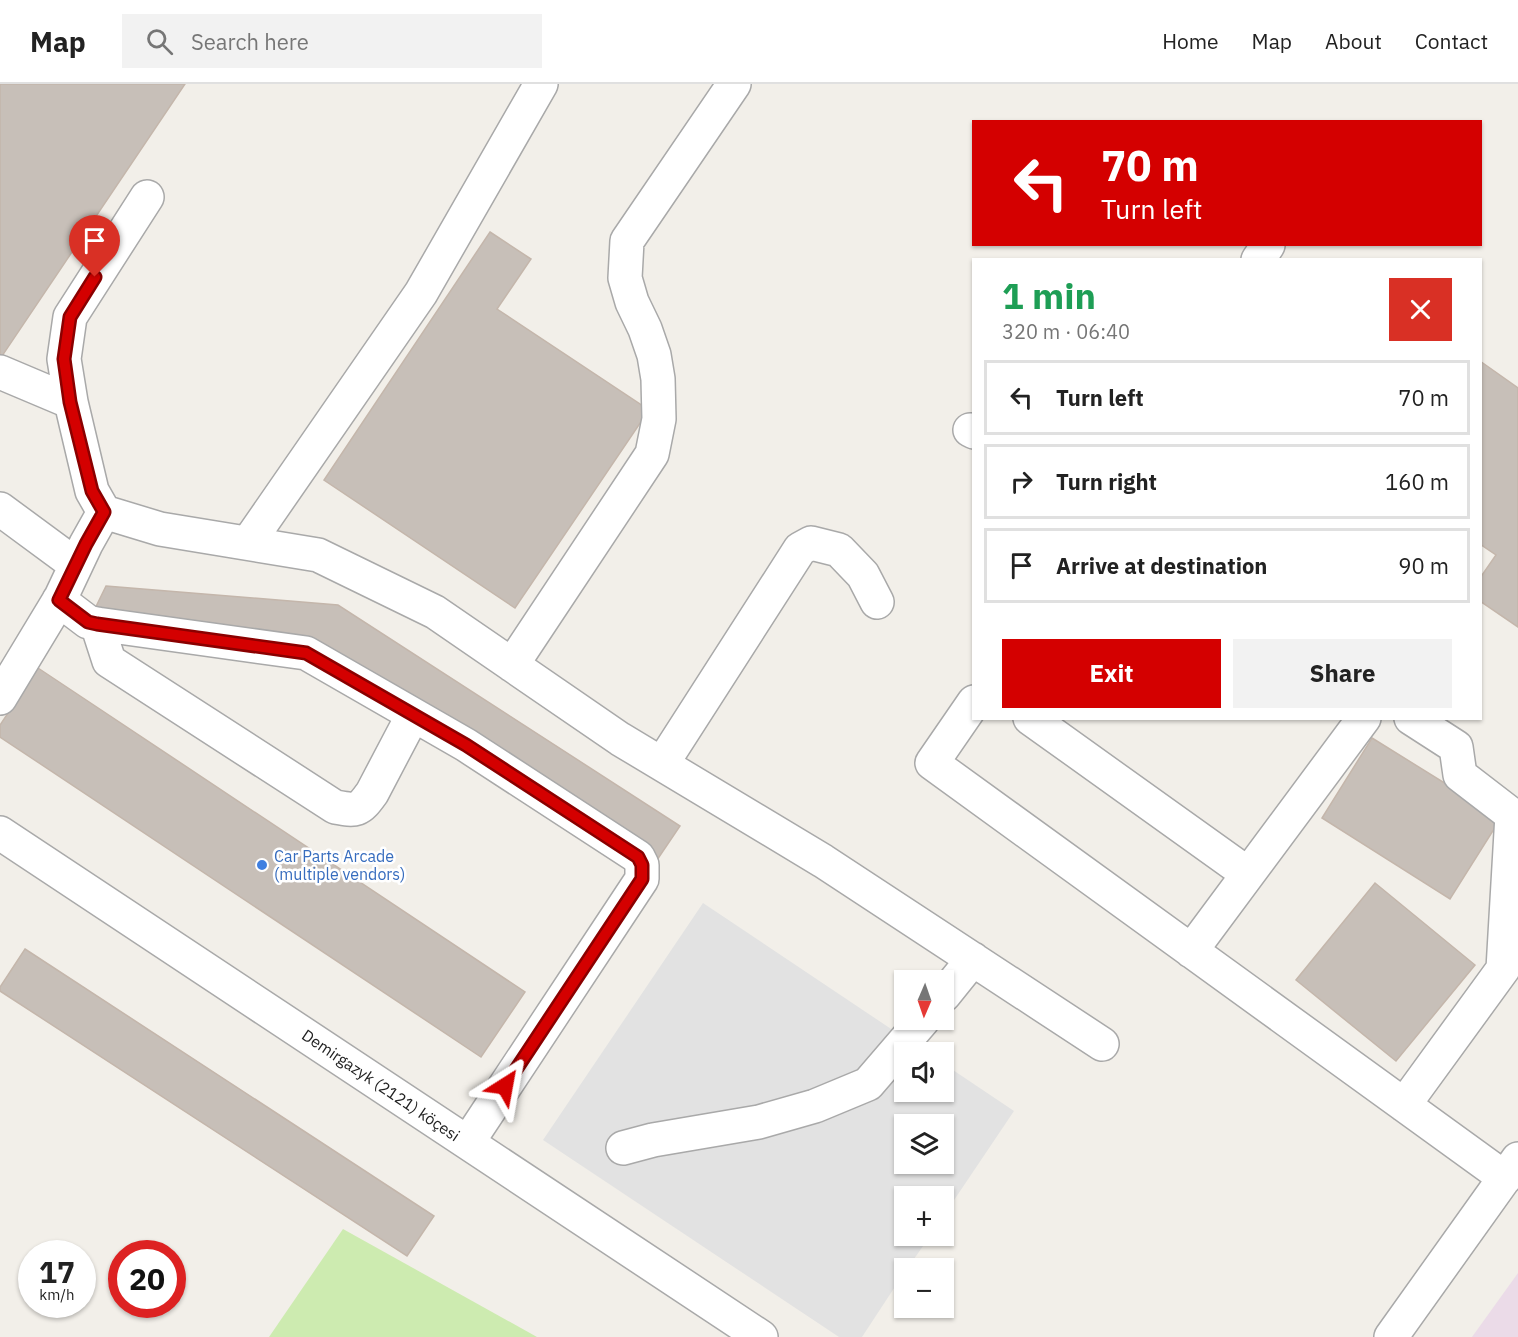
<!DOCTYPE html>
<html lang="en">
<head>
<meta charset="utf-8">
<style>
	:root { --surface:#fff; --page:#f2f2f2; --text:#222; --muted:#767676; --line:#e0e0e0; --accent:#d40000 }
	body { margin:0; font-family:"IBM Plex Sans",sans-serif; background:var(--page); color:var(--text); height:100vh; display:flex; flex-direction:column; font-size:22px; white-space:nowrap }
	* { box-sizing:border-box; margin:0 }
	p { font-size:20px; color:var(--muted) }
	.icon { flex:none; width:33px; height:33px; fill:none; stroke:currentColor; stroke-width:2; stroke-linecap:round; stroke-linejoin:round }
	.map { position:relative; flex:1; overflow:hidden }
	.side { position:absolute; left:972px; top:174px; width:510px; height:462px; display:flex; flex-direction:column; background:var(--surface); border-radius:0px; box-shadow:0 2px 4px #0004 }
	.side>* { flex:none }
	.top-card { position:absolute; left:972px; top:36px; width:510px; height:126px; border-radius:0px; box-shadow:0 2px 4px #0004; background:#d40000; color:#fff; overflow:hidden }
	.needle { width:39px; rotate:182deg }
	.buttons { position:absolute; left:894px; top:886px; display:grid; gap:12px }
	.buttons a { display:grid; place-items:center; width:60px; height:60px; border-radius:0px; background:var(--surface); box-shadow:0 2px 4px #0004; font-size:30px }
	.speed { position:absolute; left:18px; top:1156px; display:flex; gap:12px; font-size:30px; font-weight:700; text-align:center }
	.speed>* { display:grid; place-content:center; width:78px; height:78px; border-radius:50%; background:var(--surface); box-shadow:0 2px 4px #0004; line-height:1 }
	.speed small { font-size:15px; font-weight:400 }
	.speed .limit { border:9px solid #d22; background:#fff; color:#111 }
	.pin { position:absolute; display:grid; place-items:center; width:51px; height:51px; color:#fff; margin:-62px -26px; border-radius:50% 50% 50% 0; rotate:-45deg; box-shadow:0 0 6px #0007 }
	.pin .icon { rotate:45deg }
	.me { position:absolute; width:66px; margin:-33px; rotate:34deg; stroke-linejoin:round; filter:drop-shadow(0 0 4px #0008) }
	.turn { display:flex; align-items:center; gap:21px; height:126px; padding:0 30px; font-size:27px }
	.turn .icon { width:78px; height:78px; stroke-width:2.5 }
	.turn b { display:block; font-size:42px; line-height:51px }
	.round { display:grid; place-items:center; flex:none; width:63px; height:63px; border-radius:0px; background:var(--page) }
	.headline { display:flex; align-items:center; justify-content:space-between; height:102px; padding:0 30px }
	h1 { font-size:36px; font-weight:700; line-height:45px; color:#1e9e55 }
	.primary-button { display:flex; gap:12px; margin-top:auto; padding:12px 30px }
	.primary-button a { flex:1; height:69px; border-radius:0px; background:var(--accent); color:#fff; font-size:24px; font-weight:700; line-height:69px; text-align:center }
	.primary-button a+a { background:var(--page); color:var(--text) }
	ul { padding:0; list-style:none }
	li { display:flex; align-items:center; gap:18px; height:75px; margin:0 12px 9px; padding:0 18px; border:3px solid var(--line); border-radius:0px }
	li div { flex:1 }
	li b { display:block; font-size:22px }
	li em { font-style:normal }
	header { display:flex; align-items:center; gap:36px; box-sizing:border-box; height:84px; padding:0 30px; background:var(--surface); border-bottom:2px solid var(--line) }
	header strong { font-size:28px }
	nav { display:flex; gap:33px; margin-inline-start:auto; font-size:21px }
	.search { width:420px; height:54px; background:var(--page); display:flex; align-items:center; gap:15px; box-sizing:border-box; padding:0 21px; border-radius:0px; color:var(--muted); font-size:22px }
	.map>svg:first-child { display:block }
	.industrial { fill:#ebdbe8 }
	.grass { fill:#cdebb0 }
	.parking { fill:#e2e2e2; fill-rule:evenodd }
	.building { fill:#c7bfb8; stroke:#c4b6ab; stroke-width:1.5 }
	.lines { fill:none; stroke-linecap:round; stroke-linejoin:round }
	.minor-casing { stroke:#a9a9a9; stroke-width:36 }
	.minor { stroke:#fff; stroke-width:33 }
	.route-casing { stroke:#8a0000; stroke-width:15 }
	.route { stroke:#d40000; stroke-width:10 }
	.shop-dot { fill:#3f7fe0; stroke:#fff; stroke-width:2 }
	.labels { text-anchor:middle; stroke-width:5; stroke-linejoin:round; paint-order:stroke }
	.shop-label { font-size:16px; fill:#366cbe; stroke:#fff; text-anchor:start }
	.street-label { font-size:16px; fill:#222; stroke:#fff }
</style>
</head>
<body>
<header>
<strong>Map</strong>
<div class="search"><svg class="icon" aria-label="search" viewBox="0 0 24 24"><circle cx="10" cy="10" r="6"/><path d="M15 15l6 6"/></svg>Search here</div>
<nav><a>Home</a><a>Map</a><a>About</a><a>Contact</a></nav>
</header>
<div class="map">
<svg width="1518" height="1253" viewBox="0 0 1518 1253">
	<rect width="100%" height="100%" fill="#f2efe9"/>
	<!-- industrial -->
	<path class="industrial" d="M1518,1189V1253H1472Z"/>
	<!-- grass -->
	<path class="grass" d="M343,1145L537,1253H269Z"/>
	<!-- parking -->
	<path class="parking" d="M703,819L927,969H904V1008H944V980L1014,1027L944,1131V1113H904V1152H930L907,1185H904V1189L862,1253H839L543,1056ZM904,1041H944V1080H904Z"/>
	<!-- building -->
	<path class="building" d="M0,0H185L0,275Z
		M490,148L531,175L497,225L649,326L515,524L324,396Z
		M1480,277L1518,304V543L1480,517V494L1496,471L1480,460Z
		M106,502L338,521L680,742L655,779L316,560L91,533Z
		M38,584L525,908L481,973L0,653V641Z
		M1372,654L1501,734L1450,815L1322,734Z
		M1375,799L1475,881L1396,977L1296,896Z
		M25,865L434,1132L407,1172L0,907V903Z"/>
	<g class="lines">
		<defs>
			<path id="minor" d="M1258,176L1268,161
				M0,288L71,318
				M970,346L974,348
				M0,425L76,481
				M104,428L92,407L71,318L64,275L70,233L147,113
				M248,459L421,209L541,0
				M59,516L88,538L97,540L306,569L466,661L638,773L642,781V795L468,1058
				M97,540L109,577L335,723C357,727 359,727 372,709L413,631
				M512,581L652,370L659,335L658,295L654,271L645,245L632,218L625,194L627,157L734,0
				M0,614L61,513L86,460L104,428L160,445L318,471L435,528L620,655L823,777L1102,960
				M974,618L932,679L1505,1094
				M1030,634L1248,790
				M662,680L800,465L811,459L839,466L863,491L877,518
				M0,749L761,1253
				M1191,867L1364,634
				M944,911L973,875
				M1404,1021L1503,885L1512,731L1460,691L1456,663L1411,634
				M623,1064L653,1056L759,1038L815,1022L868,1000L923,936
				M1391,1253L1518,1075"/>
		</defs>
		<!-- minor casing -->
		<use href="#minor" class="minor-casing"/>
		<!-- minor -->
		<use href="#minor" class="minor"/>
	</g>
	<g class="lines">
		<defs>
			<path id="route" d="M95,193L70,233L64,275L70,318L92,407L104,428L86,460L59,516L88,538L97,540L306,569L466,661L638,773L642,781V795L505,1002"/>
		</defs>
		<!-- route casing -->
		<use href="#route" class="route-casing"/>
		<!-- route -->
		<use href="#route" class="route"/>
	</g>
	<!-- markers -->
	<circle class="shop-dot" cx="262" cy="781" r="6"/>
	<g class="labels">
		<!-- shop labels -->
		<g class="shop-label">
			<text x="274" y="778">Car Parts Arcade<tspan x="274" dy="18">(multiple vendors)</tspan></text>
		</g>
		<!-- street labels -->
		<g class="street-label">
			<text transform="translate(381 1001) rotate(34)" y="6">Demirgazyk (2121) köçesi</text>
		</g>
	</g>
</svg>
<div class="buttons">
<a><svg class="needle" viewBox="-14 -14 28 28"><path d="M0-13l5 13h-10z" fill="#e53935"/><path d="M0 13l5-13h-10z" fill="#767676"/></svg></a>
<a><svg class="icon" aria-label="sound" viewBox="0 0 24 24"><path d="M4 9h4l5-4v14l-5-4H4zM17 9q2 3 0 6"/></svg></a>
<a><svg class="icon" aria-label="layers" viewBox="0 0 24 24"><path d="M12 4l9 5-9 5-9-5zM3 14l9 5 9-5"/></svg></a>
<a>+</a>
<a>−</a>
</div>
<div class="speed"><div>17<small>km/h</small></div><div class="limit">20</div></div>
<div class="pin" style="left:95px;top:193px;background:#d93025"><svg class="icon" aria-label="arrive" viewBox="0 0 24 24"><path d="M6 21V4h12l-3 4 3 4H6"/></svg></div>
<svg class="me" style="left:505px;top:1002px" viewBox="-20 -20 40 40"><path d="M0-17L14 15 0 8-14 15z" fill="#d40000" stroke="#fff" stroke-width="4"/></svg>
<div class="top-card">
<div class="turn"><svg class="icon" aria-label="left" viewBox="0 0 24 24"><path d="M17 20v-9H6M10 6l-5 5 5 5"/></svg><div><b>70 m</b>Turn left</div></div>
</div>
<section class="side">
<div class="headline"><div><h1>1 min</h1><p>320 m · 06:40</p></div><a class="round" style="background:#d93025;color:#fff"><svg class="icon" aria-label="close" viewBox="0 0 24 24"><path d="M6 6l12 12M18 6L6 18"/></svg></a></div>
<ul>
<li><svg class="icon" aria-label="left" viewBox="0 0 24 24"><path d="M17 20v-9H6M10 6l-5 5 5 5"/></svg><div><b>Turn left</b></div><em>70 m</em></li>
<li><svg class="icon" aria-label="right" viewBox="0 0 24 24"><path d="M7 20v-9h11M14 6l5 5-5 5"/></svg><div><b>Turn right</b></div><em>160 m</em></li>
<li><svg class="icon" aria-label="arrive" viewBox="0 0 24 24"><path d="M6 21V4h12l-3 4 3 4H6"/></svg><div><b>Arrive at destination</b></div><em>90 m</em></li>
</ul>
<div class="primary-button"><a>Exit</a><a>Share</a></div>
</section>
</div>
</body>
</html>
